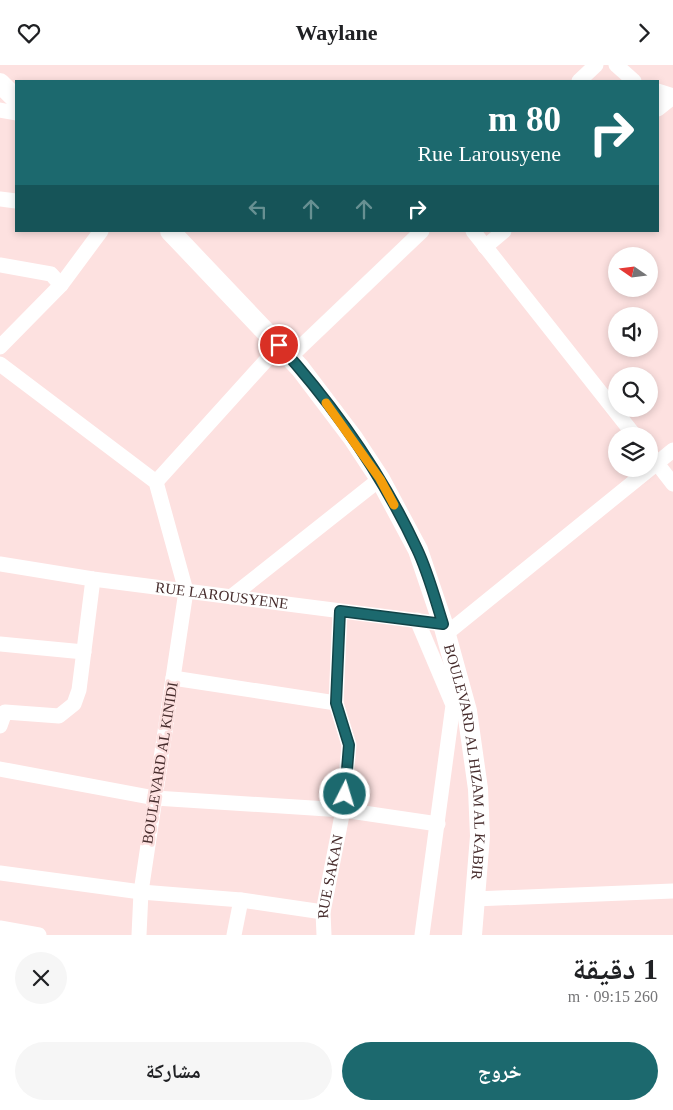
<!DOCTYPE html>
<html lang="ar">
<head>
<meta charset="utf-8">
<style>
	:root { --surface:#fff; --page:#f6f6f6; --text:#202124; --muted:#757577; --accent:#1c696e }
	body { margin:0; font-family:"Times New Roman","Noto Naskh Arabic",serif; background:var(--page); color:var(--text); direction:rtl; height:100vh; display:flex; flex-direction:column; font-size:19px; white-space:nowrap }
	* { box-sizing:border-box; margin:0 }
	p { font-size:16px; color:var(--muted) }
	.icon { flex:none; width:28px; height:28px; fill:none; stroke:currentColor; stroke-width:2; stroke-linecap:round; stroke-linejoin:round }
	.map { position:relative; height:870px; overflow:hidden; direction:ltr }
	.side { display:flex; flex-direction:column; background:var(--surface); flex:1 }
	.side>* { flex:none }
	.top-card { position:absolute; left:15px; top:15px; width:644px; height:152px; border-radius:0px; box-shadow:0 2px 8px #0003; direction:rtl; background:#1c696e; color:#fff; overflow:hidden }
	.needle { width:32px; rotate:284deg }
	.controls { position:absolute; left:608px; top:182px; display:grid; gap:10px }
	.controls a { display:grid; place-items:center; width:50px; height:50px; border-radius:50%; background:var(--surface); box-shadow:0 2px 8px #0003; font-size:25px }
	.pin { position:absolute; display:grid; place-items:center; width:42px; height:42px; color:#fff; margin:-21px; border:2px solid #fff; border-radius:50%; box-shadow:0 1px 5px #0007 }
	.me { position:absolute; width:55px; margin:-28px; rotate:5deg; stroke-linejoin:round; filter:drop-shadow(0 0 4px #0008) }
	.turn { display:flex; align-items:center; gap:18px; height:105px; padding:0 15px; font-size:22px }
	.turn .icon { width:65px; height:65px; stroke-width:2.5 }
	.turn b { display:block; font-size:35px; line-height:42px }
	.lanes { display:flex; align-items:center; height:48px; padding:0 15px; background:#0003; justify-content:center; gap:25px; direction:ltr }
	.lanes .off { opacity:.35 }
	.round { display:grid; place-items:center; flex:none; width:52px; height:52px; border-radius:26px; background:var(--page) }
	.headline { display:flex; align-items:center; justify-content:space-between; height:85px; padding:0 15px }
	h1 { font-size:30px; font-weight:700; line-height:38px }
	.primary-button { display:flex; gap:10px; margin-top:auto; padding:10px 15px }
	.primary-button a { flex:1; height:58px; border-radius:30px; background:var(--accent); color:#fff; font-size:20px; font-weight:700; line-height:58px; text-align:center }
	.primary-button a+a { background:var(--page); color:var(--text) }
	header { display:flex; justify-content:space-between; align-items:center; height:65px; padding:0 15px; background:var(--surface); font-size:22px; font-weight:700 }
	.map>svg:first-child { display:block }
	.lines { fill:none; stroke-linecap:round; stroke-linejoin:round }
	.minor { stroke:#fff; stroke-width:15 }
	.secondary { stroke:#fff; stroke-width:20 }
	.route-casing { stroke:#124448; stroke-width:12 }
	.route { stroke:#1c696e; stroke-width:9 }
	.slow { stroke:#f59e0b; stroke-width:9 }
	.labels { text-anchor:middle; stroke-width:5; stroke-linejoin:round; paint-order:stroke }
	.street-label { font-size:15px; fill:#462c2c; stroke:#fde1e0 }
</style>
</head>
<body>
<header><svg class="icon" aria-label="forward" viewBox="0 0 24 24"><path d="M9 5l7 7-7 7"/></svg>Waylane<svg class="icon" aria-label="heart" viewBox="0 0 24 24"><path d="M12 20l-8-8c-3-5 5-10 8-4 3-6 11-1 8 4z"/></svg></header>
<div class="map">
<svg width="673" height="870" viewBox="0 0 673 870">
	<rect width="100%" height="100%" fill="#fde1e0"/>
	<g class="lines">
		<!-- minor -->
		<g class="minor">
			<path d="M616,0L634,16"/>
			<path d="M579,16L596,0"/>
			<path d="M658,26L673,31"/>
			<path d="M658,44L673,32"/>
			<path d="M0,45L16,48"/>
			<path d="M0,134L16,136"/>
			<path d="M473,166L635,371"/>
			<path d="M485,182L504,166"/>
			<path d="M0,200L51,209L61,220"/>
			<path d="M0,282L61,220L101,166"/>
			<path d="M290,292L422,166"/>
			<path d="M0,299L156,417L186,526L141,827L139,870"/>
			<path d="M649,388L673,419"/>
			<path d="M156,417L279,281"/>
			<path id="s1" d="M0,499L93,514L443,559"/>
			<path d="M231,532L380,414"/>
			<path d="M417,555L453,640L422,870"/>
			<path d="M446,569L673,385"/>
			<path d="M0,579L84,587"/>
			<path d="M173,613L336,638"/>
			<path d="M0,661L5,647L59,651L74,639L79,625L93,514"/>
			<path d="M0,704L155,733L343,745L438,759"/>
			<path d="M0,808L141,827L241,835L323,847"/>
			<path d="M475,834L673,826"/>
			<path d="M0,863L39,870"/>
			<path d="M234,870L241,835"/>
			<path id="s2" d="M324,870L323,847L343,745L349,680L336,638L340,546"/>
		</g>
		<!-- secondary -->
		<g class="secondary">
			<path d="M0,18L16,34"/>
			<path id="s3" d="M170,166L300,303L353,373L380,414L418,485L443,559L467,646L478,724L480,771L472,870"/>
		</g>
	</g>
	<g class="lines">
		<defs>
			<path id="route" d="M279,280C334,341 382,409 417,484C428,507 435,534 443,559L340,546L336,638L349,680L345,729"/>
		</defs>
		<!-- route casing -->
		<use href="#route" class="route-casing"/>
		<!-- route -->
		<use href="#route" class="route"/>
		<!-- slow -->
		<path class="slow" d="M326,338L380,414L394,440"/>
	</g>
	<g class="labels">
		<!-- street labels -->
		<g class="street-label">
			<text dy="5" stroke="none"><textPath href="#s1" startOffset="224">RUE LAROUSYENE</textPath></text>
			<text dy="5" stroke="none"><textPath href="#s3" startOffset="625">BOULEVARD AL HIZAM AL KABIR</textPath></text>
			<text transform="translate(160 698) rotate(-81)" y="5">BOULEVARD AL KINIDI</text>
			<text dy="5" stroke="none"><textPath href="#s2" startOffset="59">RUE SAKAN</textPath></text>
		</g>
	</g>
</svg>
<div class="controls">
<a><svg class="needle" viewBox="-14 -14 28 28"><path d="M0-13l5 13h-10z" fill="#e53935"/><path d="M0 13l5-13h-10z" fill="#757577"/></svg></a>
<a><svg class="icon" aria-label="sound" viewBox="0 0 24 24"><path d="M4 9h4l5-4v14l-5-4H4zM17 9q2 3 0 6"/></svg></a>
<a><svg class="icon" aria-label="search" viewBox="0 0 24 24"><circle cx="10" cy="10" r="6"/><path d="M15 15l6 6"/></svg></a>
<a><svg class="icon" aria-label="layers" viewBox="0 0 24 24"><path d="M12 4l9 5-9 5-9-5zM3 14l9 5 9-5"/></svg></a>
</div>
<div class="pin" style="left:279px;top:280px;background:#d93025"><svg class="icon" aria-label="arrive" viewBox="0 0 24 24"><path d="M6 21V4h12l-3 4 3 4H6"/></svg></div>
<svg class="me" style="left:345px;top:729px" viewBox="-20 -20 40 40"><circle r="17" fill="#1c696e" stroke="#fff" stroke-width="3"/><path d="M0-11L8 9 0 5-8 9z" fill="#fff"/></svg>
<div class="top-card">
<div class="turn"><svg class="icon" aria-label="right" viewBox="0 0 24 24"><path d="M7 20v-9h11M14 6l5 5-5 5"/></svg><div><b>80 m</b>Rue Larousyene</div></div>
<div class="lanes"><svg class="icon off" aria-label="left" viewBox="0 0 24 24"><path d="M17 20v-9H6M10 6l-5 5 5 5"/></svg><svg class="icon off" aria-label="ahead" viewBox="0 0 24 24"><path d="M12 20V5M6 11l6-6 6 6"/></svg><svg class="icon off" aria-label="ahead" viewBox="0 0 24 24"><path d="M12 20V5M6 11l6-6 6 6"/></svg><svg class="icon" aria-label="right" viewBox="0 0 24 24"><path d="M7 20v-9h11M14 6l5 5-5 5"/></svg></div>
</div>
</div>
<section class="side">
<div class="headline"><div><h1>1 دقيقة</h1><p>260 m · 09:15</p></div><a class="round"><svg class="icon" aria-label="close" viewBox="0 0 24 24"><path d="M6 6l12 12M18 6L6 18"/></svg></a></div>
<div class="primary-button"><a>خروج</a><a>مشاركة</a></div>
</section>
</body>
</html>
